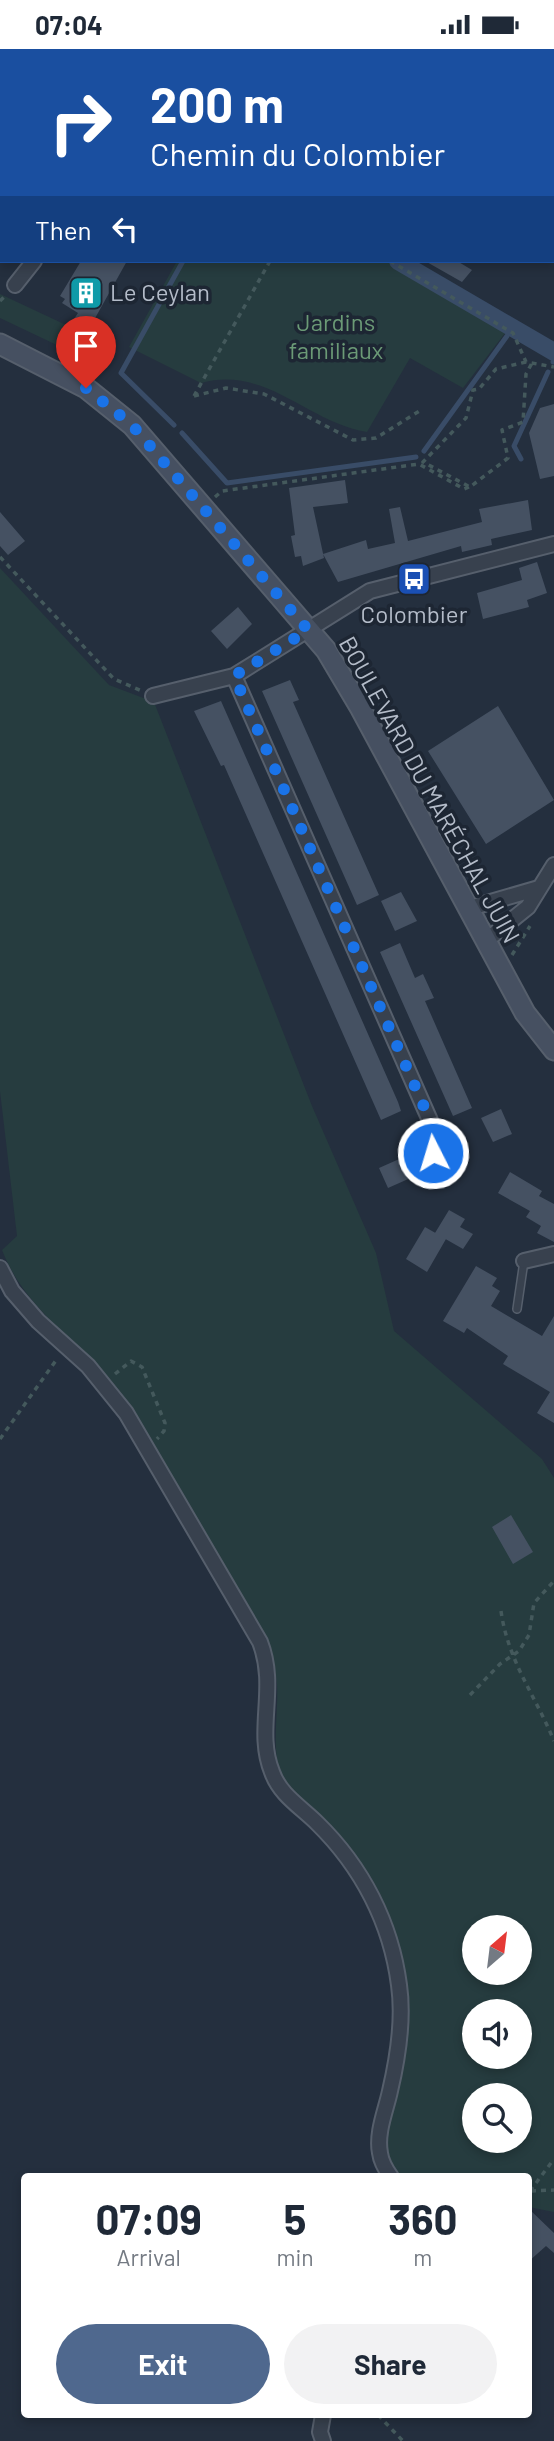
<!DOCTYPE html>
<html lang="en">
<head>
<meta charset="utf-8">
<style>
	:root { --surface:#fff; --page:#f2f2f3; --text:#1f2937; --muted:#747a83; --accent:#4f688e }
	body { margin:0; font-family:Barlow,sans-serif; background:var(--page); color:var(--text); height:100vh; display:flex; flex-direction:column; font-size:26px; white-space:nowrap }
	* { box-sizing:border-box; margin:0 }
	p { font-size:23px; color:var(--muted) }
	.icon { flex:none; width:38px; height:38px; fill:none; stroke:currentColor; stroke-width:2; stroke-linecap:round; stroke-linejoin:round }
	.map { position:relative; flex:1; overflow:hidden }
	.sheet { position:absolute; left:21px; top:2124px; width:511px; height:245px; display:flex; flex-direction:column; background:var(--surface); border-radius:7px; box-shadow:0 4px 10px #0003 }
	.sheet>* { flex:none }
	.top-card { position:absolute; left:0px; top:0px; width:555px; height:214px; box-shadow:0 4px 10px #0003; background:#1a4fa0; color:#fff; overflow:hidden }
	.needle { width:46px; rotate:28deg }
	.fabs { position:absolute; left:462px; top:1866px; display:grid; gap:14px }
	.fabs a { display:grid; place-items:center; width:70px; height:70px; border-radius:50%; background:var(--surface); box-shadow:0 4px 10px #0003; font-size:35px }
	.pin { position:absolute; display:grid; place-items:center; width:60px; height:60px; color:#fff; margin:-72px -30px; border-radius:50% 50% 50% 0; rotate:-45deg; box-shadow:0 0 7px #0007 }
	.pin .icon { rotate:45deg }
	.me { position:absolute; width:77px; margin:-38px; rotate:355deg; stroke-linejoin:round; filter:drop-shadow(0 0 5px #0008) }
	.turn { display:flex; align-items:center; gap:24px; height:147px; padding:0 35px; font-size:32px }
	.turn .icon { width:91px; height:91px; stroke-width:2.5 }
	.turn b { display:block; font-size:49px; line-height:60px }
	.then { display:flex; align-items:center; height:66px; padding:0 35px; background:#0003; gap:14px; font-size:26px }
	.eta { display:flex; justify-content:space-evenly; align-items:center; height:119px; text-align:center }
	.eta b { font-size:42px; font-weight:700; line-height:49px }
	.action { display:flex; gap:14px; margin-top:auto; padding:14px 35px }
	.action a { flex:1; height:80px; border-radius:42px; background:var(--accent); color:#fff; font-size:28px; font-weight:700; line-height:80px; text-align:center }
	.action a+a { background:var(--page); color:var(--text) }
	.status { display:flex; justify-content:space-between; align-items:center; height:49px; padding:0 35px; background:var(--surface); direction:ltr }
	.status svg { height:19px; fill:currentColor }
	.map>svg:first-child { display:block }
	.green { fill:#263c3f; fill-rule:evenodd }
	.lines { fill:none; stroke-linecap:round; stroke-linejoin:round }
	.stream { stroke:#394c67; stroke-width:5 }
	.canal { stroke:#394c67; stroke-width:18 }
	.building { fill:#455162 }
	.lane-casing { stroke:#565f6c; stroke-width:10 }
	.street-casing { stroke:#565f6c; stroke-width:18 }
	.secondary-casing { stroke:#565f6c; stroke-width:23 }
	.path { stroke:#44595c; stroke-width:3.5; stroke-dasharray:5 5; stroke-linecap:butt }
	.lane { stroke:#38414e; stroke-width:7 }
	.street { stroke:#38414e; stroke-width:14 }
	.secondary { stroke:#465061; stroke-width:19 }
	.route { stroke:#1a73e8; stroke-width:12; stroke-dasharray:0 21.6 }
	.labels { text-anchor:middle; stroke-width:7; stroke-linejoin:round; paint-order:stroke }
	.poi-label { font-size:24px; fill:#b4bcc9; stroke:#1d2633; text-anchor:start }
	.park-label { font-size:24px; fill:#6b9a76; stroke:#1d2633 }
	.street-label { font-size:24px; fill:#b4bcc9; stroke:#1d2633 }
</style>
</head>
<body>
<div class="status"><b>07:04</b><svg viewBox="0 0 49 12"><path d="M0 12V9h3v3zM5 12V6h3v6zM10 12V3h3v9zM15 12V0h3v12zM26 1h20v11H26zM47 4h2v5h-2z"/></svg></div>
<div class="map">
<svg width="554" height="2392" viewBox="0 0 554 2392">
	<rect width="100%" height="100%" fill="#242f3e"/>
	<!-- green -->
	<path class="green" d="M177,212H403L512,275L463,339L410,309L367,383C308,374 266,316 201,334L129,298Z
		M0,245L113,298L103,318L0,269Z
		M0,519L109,636L154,653L312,1057L376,1204L394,1282L542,1410L554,1429V2163L529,2158L528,2128H403C368,2100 401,2038 404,2002C411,1933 399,1856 352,1803C332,1780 300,1761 285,1735C269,1707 279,1666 277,1635C275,1609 265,1589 252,1566L122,1345C82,1292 27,1265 2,1201L17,1187L0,1042ZM474,1878H520V1923H474ZM474,1962H520V2007H474ZM474,2046H520V2091H474Z"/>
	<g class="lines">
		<!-- stream -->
		<path class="stream" d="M553,313L554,309
			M174,376L121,324L183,212
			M182,384L227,434L416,408
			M424,402L507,287
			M521,410L514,397L548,323"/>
		<!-- canal -->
		<path class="canal" d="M39,0L42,2
			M428,0L430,2
			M553,122L554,123
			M398,212L554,303"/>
	</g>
	<!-- building -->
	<path class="building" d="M81,212H127L89,280L74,270L78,264L62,254L65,250L60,247Z
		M425,212H457L472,221L462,233Z
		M554,355V427L540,430L529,384L540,359Z
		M345,431L348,454L313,458L324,509L303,517L301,507L295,508L291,487L295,486L289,439Z
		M528,451L532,481L491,490L492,496L462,503L461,497L338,533L323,505L366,491L368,500L395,494L389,460L400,458L408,492L482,473L479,460Z
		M0,463L25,492L8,506L0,497Z
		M537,513L547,544L527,551L529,558L483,570L477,544L522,531L519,519Z
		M238,558L252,575L227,600L211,582Z
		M290,631L299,651L293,653L379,846L357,856L262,642Z
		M221,652L398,1053L401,1062L381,1071L224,716L221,717L194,662Z
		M498,657L554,751L486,795L428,702Z
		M401,843L417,872L395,882L381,852Z
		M400,894L415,929L423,925L434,949L425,952L472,1059L453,1067L380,903Z
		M501,1060L512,1085L493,1093L481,1069Z
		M406,1107L415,1127L388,1139L379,1119Z
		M510,1123L542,1142L539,1147L554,1155V1193L537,1184L541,1177L526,1168L530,1162L498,1144Z
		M449,1161L465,1170L460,1178L473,1185L463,1200L435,1184Z
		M425,1178L446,1190L427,1223L406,1210Z
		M476,1217L497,1229L492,1237L500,1242L491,1257L542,1287L554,1267V1374L537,1364L550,1343L503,1315L508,1307L467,1279L464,1284L443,1272Z
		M511,1466L533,1503L513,1515L492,1478Z
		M528,2159L554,2184V2204L546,2197L528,2213Z"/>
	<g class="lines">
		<defs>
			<path id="lane" d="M517,1260L524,1212"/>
			<path id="street" d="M400,0L402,2
				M204,2L205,0
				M553,141L554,142
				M15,236L34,212
				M234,627L432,1076L433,1104
				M153,647L234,627L370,542L554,495
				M470,859L539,839
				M487,891L528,858L554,816
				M524,1212L554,1205
				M0,1219L12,1242L38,1272L88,1317L126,1364L260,1593C278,1639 255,1681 272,1723C280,1746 301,1758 317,1774C362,1818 391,1874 399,1936C404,1971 398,2008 390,2042C386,2061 376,2084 380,2104C381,2112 386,2121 391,2128
				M323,2392L320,2383L323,2366"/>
			<path id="secondary" d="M0,295L86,339L132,376L326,601L361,660L525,964L554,1001"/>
		</defs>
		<!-- lane casing -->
		<use href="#lane" class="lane-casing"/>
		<!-- street casing -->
		<use href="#street" class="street-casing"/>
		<!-- secondary casing -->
		<use href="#secondary" class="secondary-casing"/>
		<!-- path -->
		<path class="path" d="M27,0L30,2
			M52,0L55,2
			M390,212L513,284L526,313L554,318
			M0,252L6,246
			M526,313L496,320L479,340L473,341L466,369L423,413L470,438L508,409L502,381L523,373L526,325L532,314
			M194,347L226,339L264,345L353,391L376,389L421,361
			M194,347L270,212
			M215,448L222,442L419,415L464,440L469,438
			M0,508L114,630L142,642
			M512,906L530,877
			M115,1325L131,1312L142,1318L165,1374L164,1382L157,1390
			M0,1390L57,1310
			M501,1562C508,1612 535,1646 554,1692
			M470,1646L500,1615L519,1602L529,1586L534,1554L554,1532
			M530,2142L554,2110
			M531,2142L554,2141
			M378,2366L403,2392"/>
		<!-- lane -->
		<use href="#lane" class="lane"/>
		<!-- street -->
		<use href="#street" class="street"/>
		<!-- secondary -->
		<use href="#secondary" class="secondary"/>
	</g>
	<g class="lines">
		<!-- route -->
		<path class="route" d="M86,339L132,376L308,581L234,627L432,1076L433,1104"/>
	</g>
	<!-- icons -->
	<defs>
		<symbol id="building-square" viewBox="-11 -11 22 22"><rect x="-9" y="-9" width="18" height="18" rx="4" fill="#0f9aa8" stroke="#1d2633"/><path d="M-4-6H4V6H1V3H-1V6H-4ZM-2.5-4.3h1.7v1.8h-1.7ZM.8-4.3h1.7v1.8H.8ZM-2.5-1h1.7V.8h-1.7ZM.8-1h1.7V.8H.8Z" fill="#fff"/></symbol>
		<symbol id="bus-square" viewBox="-11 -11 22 22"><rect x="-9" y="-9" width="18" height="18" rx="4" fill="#1a4fb4" stroke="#1d2633"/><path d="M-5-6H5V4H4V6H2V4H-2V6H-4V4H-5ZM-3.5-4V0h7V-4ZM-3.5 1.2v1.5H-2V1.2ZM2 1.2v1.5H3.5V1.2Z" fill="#fff"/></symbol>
	</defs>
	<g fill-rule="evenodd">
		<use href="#building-square" x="67" y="225" width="38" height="38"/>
		<use href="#bus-square" x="395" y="511" width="38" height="38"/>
	</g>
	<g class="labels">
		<!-- poi labels -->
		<g class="poi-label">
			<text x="110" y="252">Le Ceylan</text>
			<text x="414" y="574" text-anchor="middle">Colombier</text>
		</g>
		<!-- park labels -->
		<g class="park-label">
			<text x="336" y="282">Jardins<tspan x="336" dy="28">familiaux</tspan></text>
		</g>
		<!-- street labels -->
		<g class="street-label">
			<text transform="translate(429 741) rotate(61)" y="8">BOULEVARD DU MARÉCHAL JUIN</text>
		</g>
	</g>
</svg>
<div class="fabs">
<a><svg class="needle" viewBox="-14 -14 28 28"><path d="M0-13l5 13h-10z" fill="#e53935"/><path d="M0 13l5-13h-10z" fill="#747a83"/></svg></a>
<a><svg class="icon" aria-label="sound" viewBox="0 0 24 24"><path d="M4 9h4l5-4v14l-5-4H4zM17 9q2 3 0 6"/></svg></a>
<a><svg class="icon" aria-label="search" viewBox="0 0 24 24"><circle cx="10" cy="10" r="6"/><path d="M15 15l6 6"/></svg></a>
</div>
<div class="pin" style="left:86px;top:339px;background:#d93025"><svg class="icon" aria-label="arrive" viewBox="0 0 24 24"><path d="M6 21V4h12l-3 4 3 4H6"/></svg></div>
<svg class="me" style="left:433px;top:1104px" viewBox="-20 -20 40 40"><circle r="17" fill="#1a73e8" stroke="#fff" stroke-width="3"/><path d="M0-11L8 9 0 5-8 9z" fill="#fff"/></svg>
<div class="top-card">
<div class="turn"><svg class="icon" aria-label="right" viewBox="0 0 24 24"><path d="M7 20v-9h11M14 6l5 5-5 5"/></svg><div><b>200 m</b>Chemin du Colombier</div></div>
<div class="then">Then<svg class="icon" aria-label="left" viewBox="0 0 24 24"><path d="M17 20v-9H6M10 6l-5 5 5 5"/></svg></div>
</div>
<section class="sheet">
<div class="eta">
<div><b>07:09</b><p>Arrival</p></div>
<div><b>5</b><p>min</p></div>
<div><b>360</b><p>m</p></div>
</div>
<div class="action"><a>Exit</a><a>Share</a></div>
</section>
</div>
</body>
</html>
